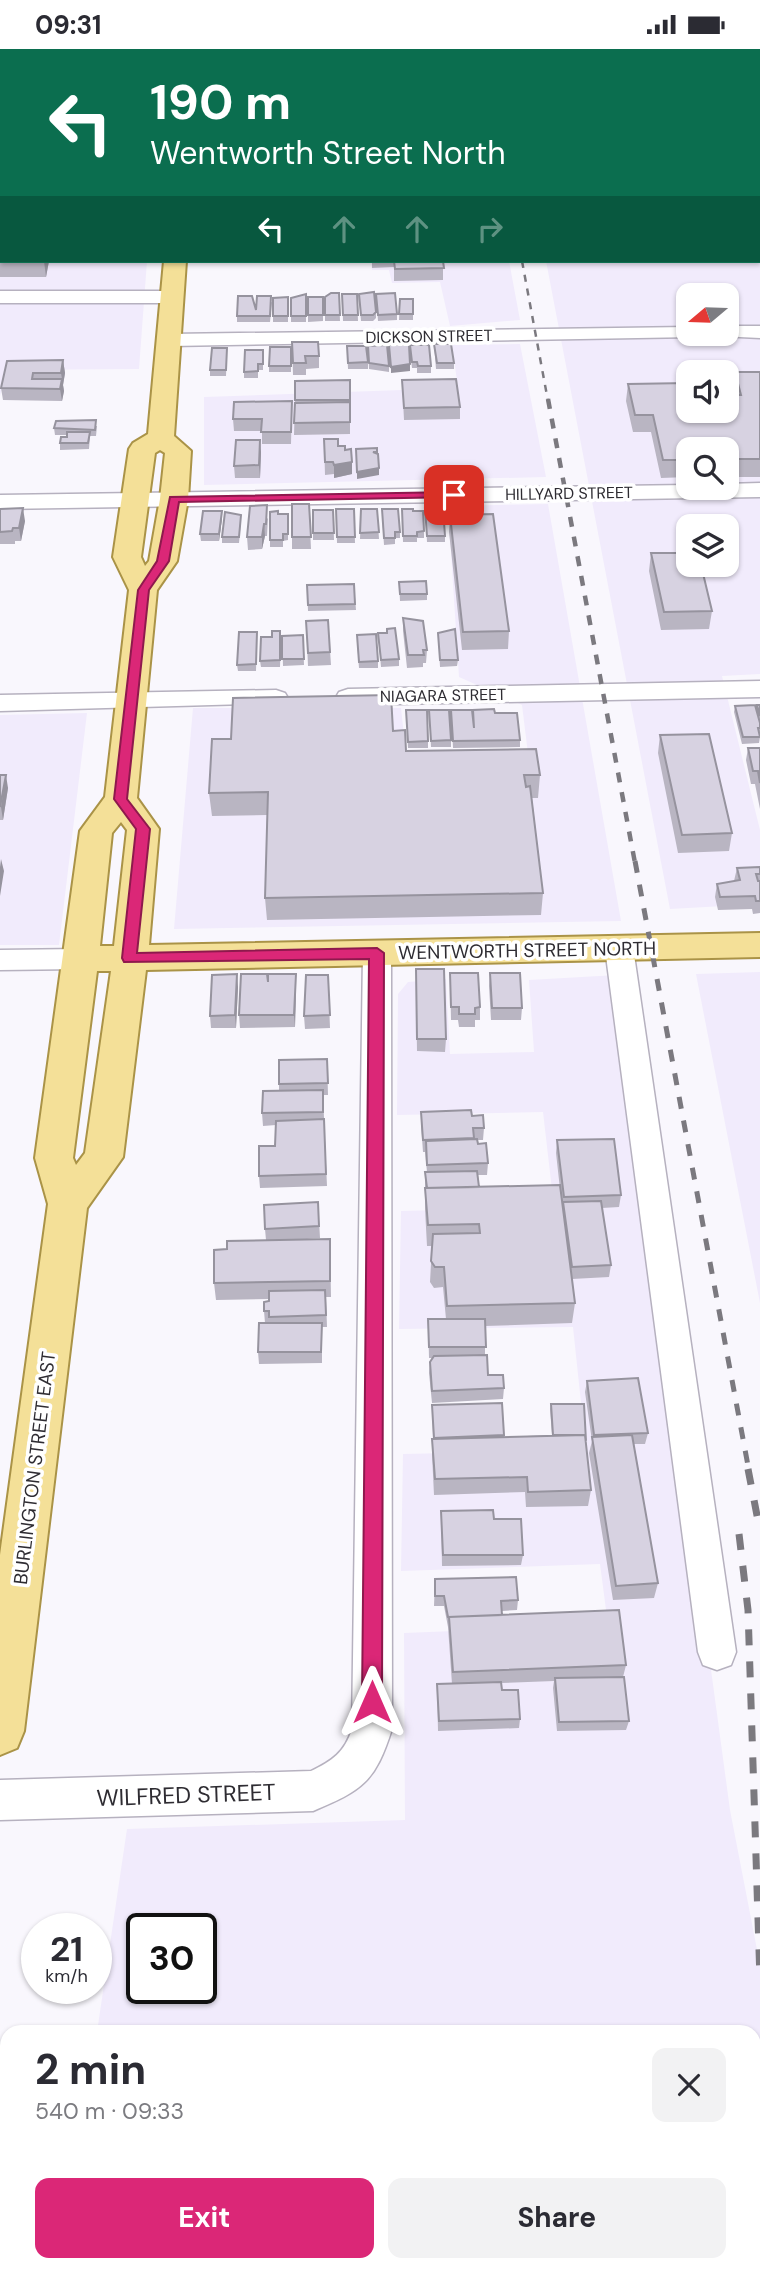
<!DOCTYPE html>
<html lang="en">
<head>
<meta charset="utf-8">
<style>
	:root { --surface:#fff; --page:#f2f2f3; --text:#2b2b33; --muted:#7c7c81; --accent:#db2777 }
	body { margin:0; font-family:"DM Sans",sans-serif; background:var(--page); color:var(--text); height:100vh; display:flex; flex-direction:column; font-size:26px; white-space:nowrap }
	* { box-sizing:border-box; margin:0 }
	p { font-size:23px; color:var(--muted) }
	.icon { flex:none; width:38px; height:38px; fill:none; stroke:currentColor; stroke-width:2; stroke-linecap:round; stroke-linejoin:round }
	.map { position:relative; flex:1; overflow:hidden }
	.details { position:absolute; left:0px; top:1976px; width:761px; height:247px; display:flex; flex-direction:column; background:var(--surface); border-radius:21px 21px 0 0; box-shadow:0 2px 5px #0004 }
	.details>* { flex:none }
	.hud { position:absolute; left:0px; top:0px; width:761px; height:214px; box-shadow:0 2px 5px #0004; background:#0b6e4f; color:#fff; overflow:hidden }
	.needle { width:46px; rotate:251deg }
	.fabs { position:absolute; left:676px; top:234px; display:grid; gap:14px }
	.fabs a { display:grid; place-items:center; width:63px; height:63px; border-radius:14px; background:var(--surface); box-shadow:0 2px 5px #0004; font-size:35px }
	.speed { position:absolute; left:21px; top:1864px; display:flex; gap:14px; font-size:35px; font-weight:700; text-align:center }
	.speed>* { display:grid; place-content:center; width:91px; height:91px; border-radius:50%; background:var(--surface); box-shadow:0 2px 5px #0004; line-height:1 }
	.speed small { font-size:18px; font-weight:400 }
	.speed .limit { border:4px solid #111; border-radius:10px; background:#fff; color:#111 }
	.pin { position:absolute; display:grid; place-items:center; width:60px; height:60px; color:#fff; margin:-30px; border-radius:14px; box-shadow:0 4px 10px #0006 }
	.me { position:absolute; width:77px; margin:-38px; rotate:0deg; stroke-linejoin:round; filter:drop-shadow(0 0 5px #0008) }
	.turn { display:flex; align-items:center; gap:24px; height:147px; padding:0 35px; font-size:32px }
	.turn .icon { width:91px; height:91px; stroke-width:2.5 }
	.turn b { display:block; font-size:49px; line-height:60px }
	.lanes { display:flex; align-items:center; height:66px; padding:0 35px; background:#0003; justify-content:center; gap:35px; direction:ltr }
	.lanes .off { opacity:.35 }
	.round { display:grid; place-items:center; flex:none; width:74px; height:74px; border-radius:14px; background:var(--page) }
	.summary { display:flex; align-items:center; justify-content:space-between; height:119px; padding:0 35px }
	h1 { font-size:42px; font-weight:700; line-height:52px }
	.cta { display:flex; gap:14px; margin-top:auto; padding:14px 35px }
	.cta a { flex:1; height:80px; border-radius:14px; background:var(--accent); color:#fff; font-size:28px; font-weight:700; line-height:80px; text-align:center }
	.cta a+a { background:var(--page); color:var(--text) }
	.status { display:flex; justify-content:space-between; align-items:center; height:49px; padding:0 35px; background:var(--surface); direction:ltr }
	.status svg { height:19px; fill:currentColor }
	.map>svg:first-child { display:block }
	.industrial { fill:#f1ebfc; fill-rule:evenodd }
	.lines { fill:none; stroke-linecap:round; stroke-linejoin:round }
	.minor-casing { stroke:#b6b1bf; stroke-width:3 }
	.major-casing { stroke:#aa9347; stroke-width:4 }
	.minor { fill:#fff; fill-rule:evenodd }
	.major { fill:#f4e098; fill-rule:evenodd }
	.rail-far3 { stroke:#7b797f; stroke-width:2.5; stroke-dasharray:7 7; stroke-linecap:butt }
	.rail-far2 { stroke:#7b797f; stroke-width:4.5; stroke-dasharray:10 10; stroke-linecap:butt }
	.rail-far1 { stroke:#7b797f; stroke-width:5; stroke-dasharray:12 12; stroke-linecap:butt }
	.rail { stroke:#7b797f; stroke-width:7; stroke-dasharray:16 16; stroke-linecap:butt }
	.wall { fill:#b9b5c2 }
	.shaded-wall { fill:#96939e }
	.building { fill:#d7d2e1; stroke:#96939e; stroke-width:2 }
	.route { fill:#db2777; stroke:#8e194d; stroke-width:2 }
	.labels { text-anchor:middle; stroke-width:7; stroke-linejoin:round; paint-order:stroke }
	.far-street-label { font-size:16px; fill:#2e2c32; stroke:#fff }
	.street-label { font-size:19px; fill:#2e2c32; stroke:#fff }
	.near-street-label { font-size:23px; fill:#2e2c32; stroke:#fff }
</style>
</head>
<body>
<div class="status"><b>09:31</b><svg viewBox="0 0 49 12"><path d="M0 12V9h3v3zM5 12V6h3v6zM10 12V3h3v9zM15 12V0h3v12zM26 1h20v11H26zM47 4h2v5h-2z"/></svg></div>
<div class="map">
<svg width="760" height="2221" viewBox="0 0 760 2221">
	<rect width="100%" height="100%" fill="#f9f7fd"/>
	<!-- industrial -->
	<path class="industrial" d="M510,0H760V625L722,627L760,781V855L670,860L546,212H760V2ZM688,247H726V285H688ZM688,324H726V362H688ZM688,401H726V439H688ZM688,478H726V516H688Z
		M0,11L2,212H147L139,320L6,321L0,347Z
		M371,212H509L520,271L450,277L440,233L392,234L389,221H372Z
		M520,295L546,428L204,436V348L458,339L452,296Z
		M548,455L621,872L174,880L193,659H401L408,723L530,721L522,656L459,628L448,457Z
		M87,664L59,896H0V666Z
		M760,923V1254L696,925Z
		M617,926L730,1761L760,1916V2221H61V2216H754V1983H97L127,1780L405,1771L404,1584L608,1576L600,1515L401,1522L403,1405L586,1401L573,1278L399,1280L401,1162L554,1158L543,1063L397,1066L398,945L408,933L446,930L450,1005L534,1003L529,931ZM142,1880H201V1939H142Z"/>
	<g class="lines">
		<defs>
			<path id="minor" d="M732,0H748V2H732Z
				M0,242H173L183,248L173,254H0Z
				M726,277H760V289L719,287L718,285H726Z
				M688,278V285H697L695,288L171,297L164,295L161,291L164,287L171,285Z
				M760,434V448L0,460V446L688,436V439H726V435Z
				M760,632V648L348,656L339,653L336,648L339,643L348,640Z
				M276,641L285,644L288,649L285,654L0,662V646Z
				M619,889L629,892L633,899L736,1603L731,1616L717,1621L703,1616L698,1603L605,899L609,892Z
				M377,894L387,897L391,904L392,1680C375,1733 363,1741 313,1762L0,1771V1731L311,1722C332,1712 345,1703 352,1680L363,904L367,897Z
				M81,900L91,903L95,910L91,917L81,920L0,921V901Z"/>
			<path id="major" d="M218,0H238L217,2Z
				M164,212H186L174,387L191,402L188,450L177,512L157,541L137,749L159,780L149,896L760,884V908L146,921L123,1108L87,1159L24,1682L17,1699L0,1706V1506L48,1155L35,1109L80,782L105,748L129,541L113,508L129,400L133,394L148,385ZM160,401L165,404L160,450L149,512L145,517L141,508L155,404ZM121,773L127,781L114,897H100L112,784ZM97,922H111L85,1104L76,1116L73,1109Z"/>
		</defs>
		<!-- minor casing -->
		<use href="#minor" class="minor-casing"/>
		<!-- major casing -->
		<use href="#major" class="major-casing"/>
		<!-- minor -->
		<use href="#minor" class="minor"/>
		<!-- major -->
		<use href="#major" class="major"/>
		<!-- rail-far3 -->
		<path class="rail-far3" d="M522,212L548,352"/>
		<!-- rail-far2 -->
		<path class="rail-far2" d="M548,350L635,814"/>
		<!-- rail-far1 -->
		<path class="rail-far1" d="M635,812L749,1422"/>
		<!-- rail -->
		<path class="rail" d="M748,1420L760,1482
			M739,1485L748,1561L760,1931
			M754,2198L760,2085
			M753,2216V2221"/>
	</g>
	<!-- wall -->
	<path class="wall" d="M0,62H2V138H0Z
		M2,144V212H49L46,228H0V150Z
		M372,212H443V231L394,232V218L372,219Z
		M596,212H734L596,213Z
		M339,244L340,272H325V248Z
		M306,245V273H291V249Z
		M342,245H357L358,272H343Z
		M376,245L397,265V271L378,272Z
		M288,248V273H273V249Z
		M308,248H323V272L308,273Z
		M400,250H413V271H399Z
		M359,251L376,263V269L373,272H361Z
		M272,253L270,273H237V267L256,261Z
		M292,293L319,307V319L306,320V326H293Z
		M434,295L454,314V320H436Z
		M347,297L368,313V320H348Z
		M368,297L389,317V323L369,320Z
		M291,298V323H269V317Z
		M227,299L226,327H210V321Z
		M263,301V321H258V329H244V323Z
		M410,302L431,317V324H417V319H412Z
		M63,311L65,324L63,336L64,342L62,352L3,351L1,339Z
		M735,323H760V428H726V401H688V428L661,429L651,383H633L626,352L628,335L688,362L733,346L732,341Z
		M350,331V385L294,386L295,351Z
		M402,331L460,358V370L404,371Z
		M292,352L291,395H262V382H234L233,370Z
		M97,377L96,387H90L89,400L60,401V394L67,386H55L54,379Z
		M324,390L345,401L352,425L334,429V425L325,426Z
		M261,403L260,429H235L234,417Z
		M309,455L311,500H292V488Z
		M425,459L445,487V493H427Z
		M0,460L25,472L21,492H15V495H0Z
		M336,460H354L355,494H337Z
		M361,460H377L379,490H360Z
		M402,460L413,462L424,482V489H417V493H403Z
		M313,461H333L334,491H313Z
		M270,463L278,465H288V491L283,492V498H270Z
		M450,466L509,582L508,600L462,601L449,483Z
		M382,467L400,483V489H395V495L384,496Z
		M222,469L219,492H201L200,485Z
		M268,469L267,487H265L262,500L248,501L247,488Z
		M699,471H731L736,490L733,502H726V478H698Z
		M241,472L239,494H222V488Z
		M651,504L712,562L709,580L661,581L649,522Z
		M399,533L427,545V551L400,552Z
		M354,535L356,561L308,562L307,536Z
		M403,569L427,601L426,614H423V618L407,619L403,582Z
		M328,571L331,616L308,617L306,572Z
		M387,580L399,610V617L381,618L378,584H387Z
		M257,583L256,622H238L237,616Z
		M438,584L458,611L457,617L440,618Z
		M303,586L304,616L283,617L282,587Z
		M281,588L280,618H261L260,612Z
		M357,592L378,612V619H359Z
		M757,656H760V688L759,694L742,695L734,663L735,657L756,660Z
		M406,661L428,692V699H408Z
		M429,661L451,691V698H431Z
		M451,661L473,675L520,691V698L453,699Z
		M393,682L406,702L540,726L538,749H532L543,844L541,866L267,871L265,849L267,766L212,767L209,744L231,690Z
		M660,686L732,784L729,802L678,804L658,704Z
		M748,699H760V760L755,735H751L746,711Z
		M0,726L8,739L3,771H0Z
		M760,818V864L753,865L752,860L718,861L715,848L717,835L734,832L737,819Z
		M450,924L480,958V971H475V978H459L458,971H451Z
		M490,924L522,959L521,971H491L489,937Z
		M328,926L330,979L305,980L304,967Z
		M268,933L296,937L295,978L240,979L239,966Z
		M416,933L446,990L445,1003L417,1002Z
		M238,938L236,979H211L210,967Z
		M327,1010L328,1046H323L327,1137L260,1139L259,1127L275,1097L276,1076L263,1077L262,1064L279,1041V1035Z
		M421,1063L472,1067L484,1079L483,1091H477L478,1095L488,1114L487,1126H478L479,1138L560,1140L556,1104L557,1091L621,1146L619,1158L602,1159L611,1216L609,1228L572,1230L575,1254L572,1274L485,1277V1306L488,1326L504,1339L503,1350L432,1354L429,1324L430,1313L432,1309H429L428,1270H446L443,1238L434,1239L430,1233L432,1197H427L425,1160V1123H427L425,1103H423L421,1075Z
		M318,1153L320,1189L294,1191L330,1190L331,1248H326L327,1278H322V1314L259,1315L258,1303L265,1274L264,1262L269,1252V1250L216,1251L214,1234L227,1200L266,1191L265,1180Z
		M587,1332L648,1384L645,1395H634L658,1534L654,1549L613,1551L589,1404L592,1392L585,1343Z
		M502,1354L504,1388L552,1386L550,1360L551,1355L586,1394L591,1441L588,1457L526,1458L525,1443L434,1446L432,1405L433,1390L432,1356Z
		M441,1462L494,1470L523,1506L521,1516L442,1517Z
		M435,1530L518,1551L517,1561L502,1562V1566L626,1616L623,1628L629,1672L626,1681L557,1682L553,1639L554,1632L501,1634L502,1641L520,1670L519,1679L438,1682L437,1635H452L448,1578L444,1557H434Z"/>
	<!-- shaded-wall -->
	<path class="shaded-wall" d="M44,212H49L46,228Z
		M63,311L65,324L63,336L61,324Z
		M410,315V322L391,324V318Z
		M62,330L64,342L62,352L60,340Z
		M260,391L261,403L260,429L259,416Z
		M352,413V425L334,429V416Z
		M379,419V426L357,430V423Z
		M23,459L25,472L21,492L19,479Z
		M222,462V469L219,492V485Z
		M264,475L265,487L262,500V488Z
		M6,726L8,739L3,771L1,758Z
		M1,810L4,822L0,847V818Z
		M237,925L238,938L236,979L235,966Z
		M296,925V937L295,978L294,966Z"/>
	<!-- building -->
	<path class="building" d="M671,0H701V2H680L671,1Z
		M0,62H2V118H0Z
		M2,144V207H0V150Z
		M394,212H443L444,219L395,220Z
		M374,243L376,263L373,266H361L359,245Z
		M331,244H339L340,266H325V248Z
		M395,244L397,265L378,266L376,245Z
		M306,245V267H291V249Z
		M342,245H357L358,266H343Z
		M238,247H252L256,261L257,247H271L270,267H237Z
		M288,248V267H273V249Z
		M308,248H323V266H308Z
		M400,250H413V265H399Z
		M292,293H318L319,307H305L306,314H293Z
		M434,295H451L454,314H437Z
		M387,296L389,317L369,314L368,297Z
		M389,296H409L410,315L391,318Z
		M410,296H429L431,317H418L417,313H412Z
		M347,297H366L368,313L348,314Z
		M270,298H291V317H269Z
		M212,299H227L226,321H210Z
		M245,301H263V315H258V322L244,323Z
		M63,311L61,324H33L32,330H62L60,340L1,339L7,312Z
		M735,323H760V410H726V401H688V411H663L653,366H635L628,335L688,334V362H726V346H741Z
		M456,330L460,358L404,359L402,331Z
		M350,331V351H295V332Z
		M292,352L291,383H261L262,370H233L234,353Z
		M350,353V373L294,374L295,354Z
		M96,371L95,381L54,379L56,372Z
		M67,383H90L88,394H60L61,388H67Z
		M324,390H338V397H345V401L351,400L352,413L334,416L333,413H325Z
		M236,391H260L259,416L234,417Z
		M377,399V403H373L378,405L379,419L357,423L356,400Z
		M292,455H309L311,488H292Z
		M267,456L266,475H264L262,488H247L250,457Z
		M23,459L19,479H13L12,482L0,483V460Z
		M425,459H443L445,487H427Z
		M336,460H354L355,488H337Z
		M361,460H377L379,483L360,484Z
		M382,460H398L400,483H395V489H384Z
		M402,460H413V462H423L424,482L417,483V487H403Z
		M313,461H333L334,484H313Z
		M203,462H222L219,485H200Z
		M278,462V465H288V485H283V491H270V463Z
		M225,463L241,466L239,488H222Z
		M493,465L509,582L463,583L450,466Z
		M699,471H731L736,490H726V478H700Z
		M651,504H688V516H701L712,562L664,563Z
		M426,532L427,545H400L399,533Z
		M354,535L355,555L308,556L307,536Z
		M403,569L423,572L427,601H423L424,606H408Z
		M328,571L330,603L308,604L306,572Z
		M395,579L399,610L381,611L378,584H387V580Z
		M455,580L458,611H440L438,584Z
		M272,582H280V611L260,612L261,588H272Z
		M239,583H257L256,615L237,616Z
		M376,585L378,612L359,613L357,586Z
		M303,586L304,610H282V587Z
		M391,646L393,682L405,681L406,702L536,700L540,726H524L526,738L530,737L543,844L265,849L268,743L209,744L212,690H231L233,649Z
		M755,656L760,674V679H758L760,688H743L735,657Z
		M757,656H760V667Z
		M494,660L495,664H517L520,691L453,692L451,661H472L474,679L473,661Z
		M406,661H427L428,692L408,693Z
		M429,661H449L451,691L431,692Z
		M709,685L732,784L682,786L660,686Z
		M748,699H760V734L758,722H753Z
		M0,726H6L0,758Z
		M760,818V825H756L758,832H760V852H756L755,847L720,848L717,835L740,831L737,819Z
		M416,920H444L446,990H417Z
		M450,924H478L480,958L475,959V965H459V958H451Z
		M490,924H520L522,959H492Z
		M237,925L235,966L210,967L212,926Z
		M241,925H267L268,933V925H296L294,966H239Z
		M306,926H328L330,966L304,967Z
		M327,1010L328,1034L279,1035V1011Z
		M323,1041V1063L262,1064L263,1042Z
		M471,1061L472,1067L483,1066L484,1079H473L474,1089L423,1091L421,1063Z
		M324,1070L326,1125L259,1127V1097H275L276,1072Z
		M477,1090L478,1095L486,1094L488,1114L427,1116L426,1092Z
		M614,1090L621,1146L564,1148L557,1091Z
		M477,1122L479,1138L427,1139L425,1123Z
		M560,1136L575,1254L447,1257L444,1218H435L431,1212L433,1185L480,1184L479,1175L428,1176L425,1139Z
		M601,1152L611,1216L572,1218L563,1153Z
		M318,1153L319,1177L265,1180L264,1156Z
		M330,1190V1232L214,1234V1201L227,1200V1192Z
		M325,1241L326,1266L269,1268V1262H264V1253L269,1252V1242Z
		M428,1270H485L486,1298H429Z
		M259,1274H322L321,1303H258Z
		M487,1306L488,1326H503L504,1339L432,1342L430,1313L434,1307Z
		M638,1329L648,1384L594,1386L587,1332Z
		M502,1354L504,1386L434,1389L432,1356Z
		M551,1355H584L586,1392L585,1386H553Z
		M585,1386L591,1441L528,1443L527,1428L435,1430L432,1390Z
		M632,1386L658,1534L616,1537L592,1388Z
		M493,1461L494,1470H521L523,1506H443L441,1462Z
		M516,1528L518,1551L501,1552L502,1566L448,1568L444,1547H435V1530Z
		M619,1561L626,1616L453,1623L449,1568Z
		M624,1628L629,1672L559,1673L555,1629Z
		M501,1633L502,1641H518L520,1670L439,1672L437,1635Z"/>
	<!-- route -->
	<path class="route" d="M454,443L458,444V448L179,453L169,512L149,541L127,750L150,780L137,904L377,899L384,904L382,1653L379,1659L372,1662L365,1659L362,1653L369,910L124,913L122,909L136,780L114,750L138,541L157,512L170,448Z"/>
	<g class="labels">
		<!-- far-street labels -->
		<g class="far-street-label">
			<text transform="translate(429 287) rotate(-1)" y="6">DICKSON STREET</text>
			<text transform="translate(569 444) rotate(-1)" y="6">HILLYARD STREET</text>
			<text transform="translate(443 646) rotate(-1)" y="6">NIAGARA STREET</text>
		</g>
		<!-- street labels -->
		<g class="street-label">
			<text transform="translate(527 901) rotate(-1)" y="7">WENTWORTH STREET NORTH</text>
			<text transform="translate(34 1419) rotate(-83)" y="7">BURLINGTON STREET EAST</text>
		</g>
		<!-- near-street labels -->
		<g class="near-street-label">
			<text transform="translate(186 1746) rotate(-2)" y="8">WILFRED STREET</text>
		</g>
	</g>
</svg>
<div class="fabs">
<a><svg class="needle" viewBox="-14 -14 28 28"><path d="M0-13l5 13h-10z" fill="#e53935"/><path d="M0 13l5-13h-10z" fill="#7c7c81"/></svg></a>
<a><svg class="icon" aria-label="sound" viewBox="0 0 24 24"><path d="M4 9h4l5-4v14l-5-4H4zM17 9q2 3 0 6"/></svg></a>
<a><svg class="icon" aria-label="search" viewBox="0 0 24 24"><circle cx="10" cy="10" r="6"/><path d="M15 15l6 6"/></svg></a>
<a><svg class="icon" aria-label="layers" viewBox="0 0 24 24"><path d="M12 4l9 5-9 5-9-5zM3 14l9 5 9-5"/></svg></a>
</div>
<div class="speed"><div>21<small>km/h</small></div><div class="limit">30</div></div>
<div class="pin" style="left:454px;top:446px;background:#d93025"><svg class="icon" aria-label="arrive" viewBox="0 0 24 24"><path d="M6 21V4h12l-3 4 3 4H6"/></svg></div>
<svg class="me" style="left:372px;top:1653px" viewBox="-20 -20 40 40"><path d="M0-17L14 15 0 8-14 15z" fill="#db2777" stroke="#fff" stroke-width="4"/></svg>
<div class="hud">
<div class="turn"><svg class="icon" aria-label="left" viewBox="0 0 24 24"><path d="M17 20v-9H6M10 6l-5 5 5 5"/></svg><div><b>190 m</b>Wentworth Street North</div></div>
<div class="lanes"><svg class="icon" aria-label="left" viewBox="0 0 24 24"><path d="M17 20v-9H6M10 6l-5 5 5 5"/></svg><svg class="icon off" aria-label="ahead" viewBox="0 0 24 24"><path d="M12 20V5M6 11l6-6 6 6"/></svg><svg class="icon off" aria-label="ahead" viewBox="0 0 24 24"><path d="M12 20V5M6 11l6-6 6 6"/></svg><svg class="icon off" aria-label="right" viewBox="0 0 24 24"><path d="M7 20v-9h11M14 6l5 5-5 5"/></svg></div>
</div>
<section class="details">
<div class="summary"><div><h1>2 min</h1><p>540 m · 09:33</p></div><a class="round"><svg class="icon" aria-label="close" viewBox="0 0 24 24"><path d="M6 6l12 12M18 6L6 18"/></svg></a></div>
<div class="cta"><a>Exit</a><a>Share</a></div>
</section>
</div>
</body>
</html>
